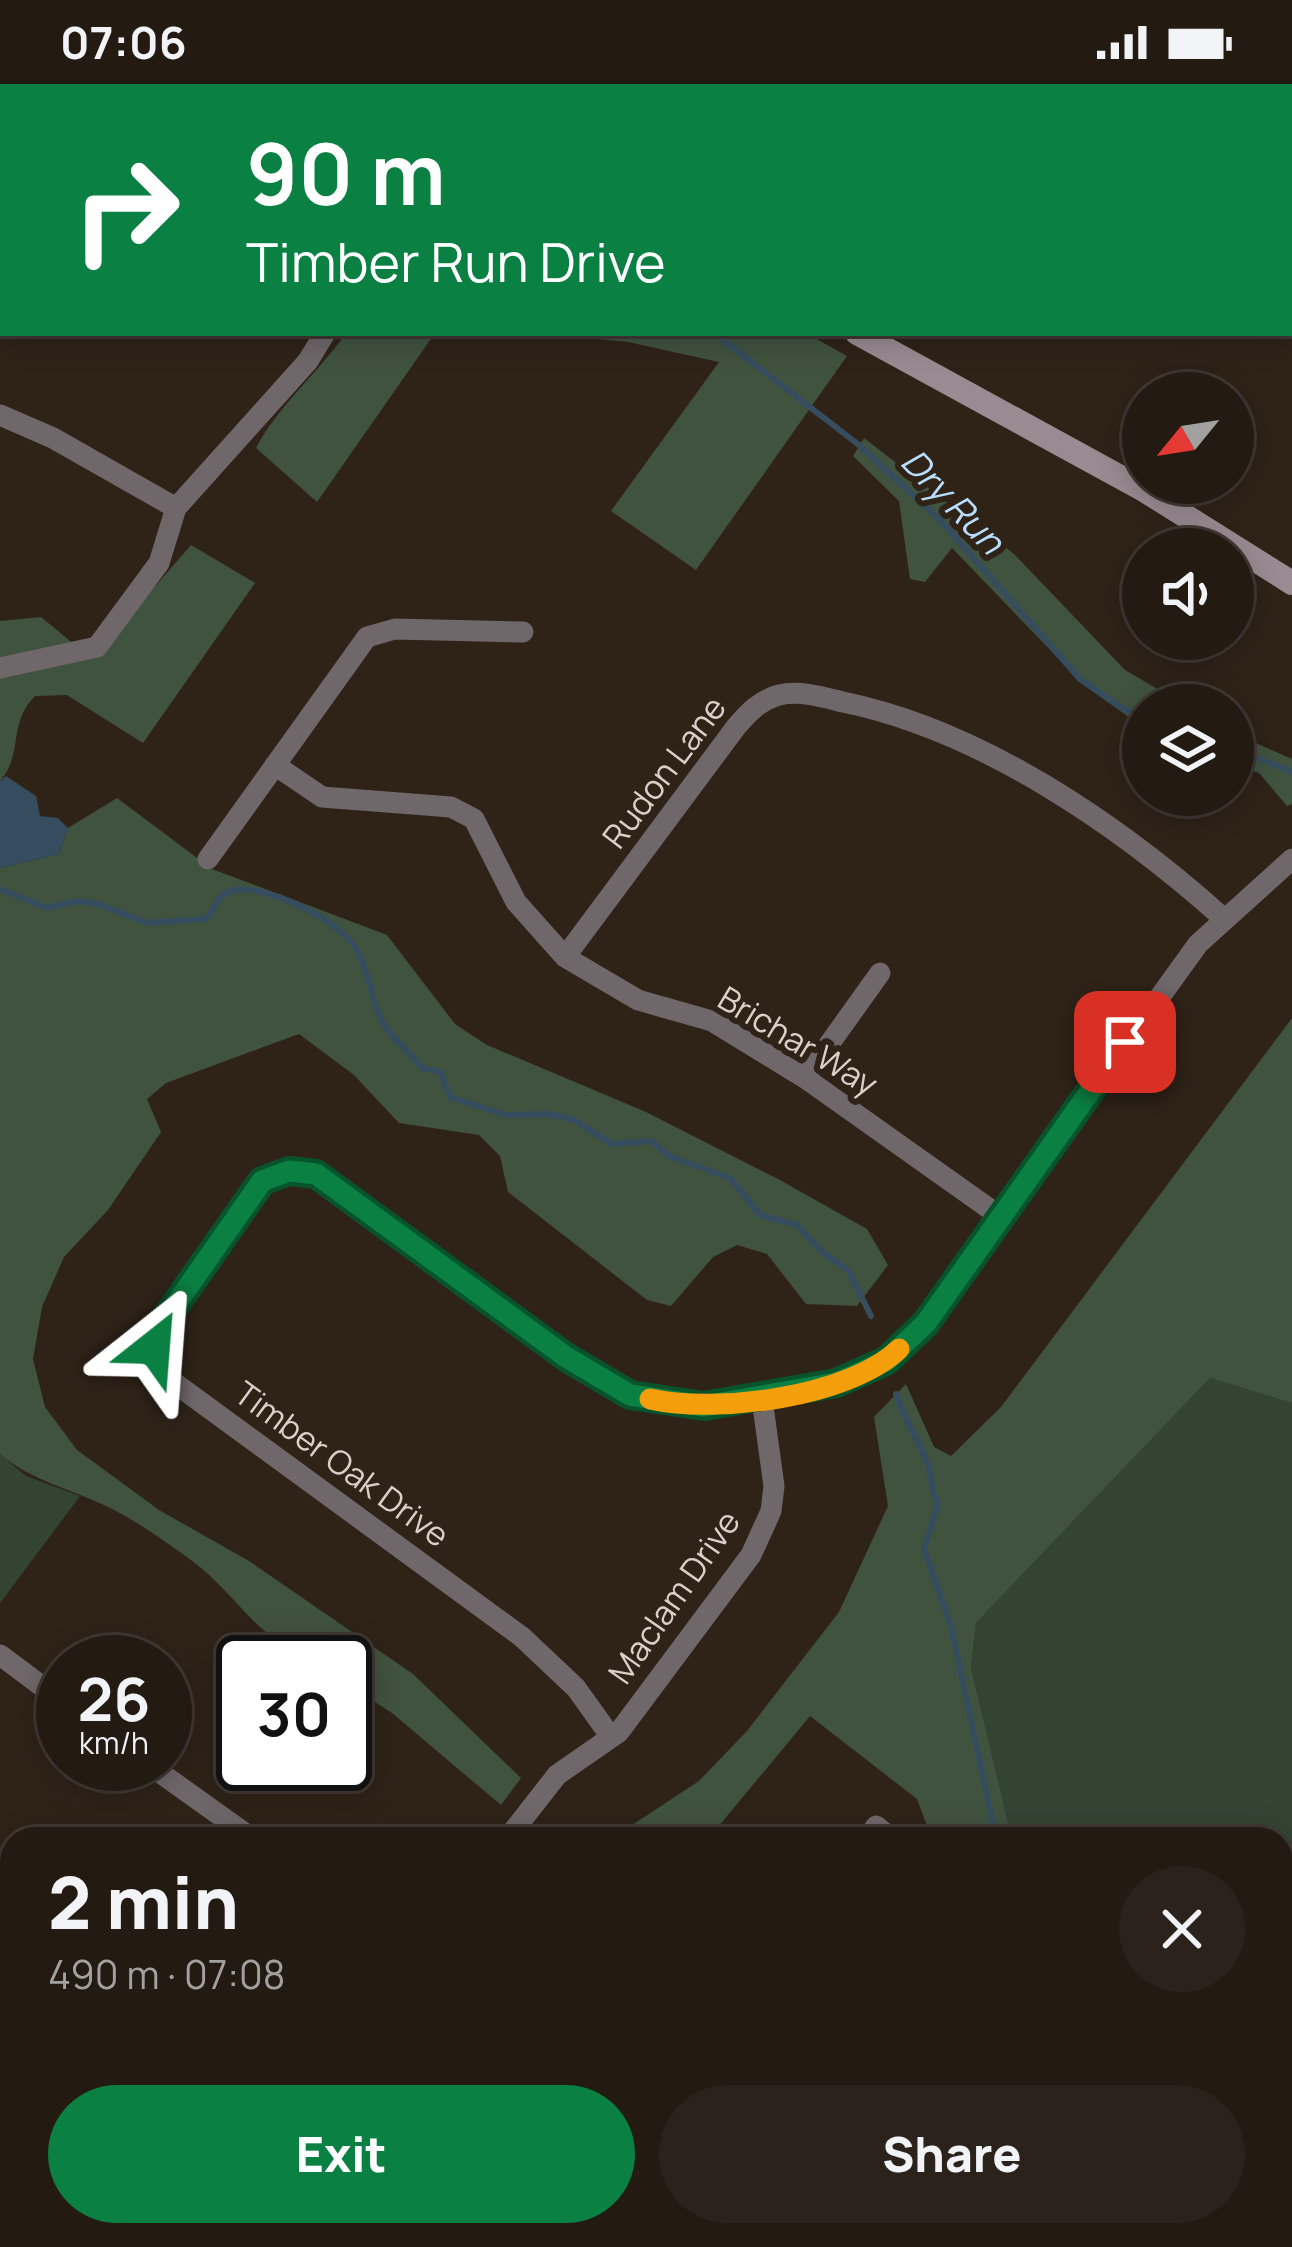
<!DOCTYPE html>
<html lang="en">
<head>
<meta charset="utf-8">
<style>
	:root { --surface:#231a12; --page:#2b231b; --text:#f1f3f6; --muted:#a3a19f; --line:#403832; --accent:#0b8043 }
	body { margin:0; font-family:Manrope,sans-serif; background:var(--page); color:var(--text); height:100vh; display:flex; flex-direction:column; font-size:45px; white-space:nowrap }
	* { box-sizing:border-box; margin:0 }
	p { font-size:39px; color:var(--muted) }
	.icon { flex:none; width:66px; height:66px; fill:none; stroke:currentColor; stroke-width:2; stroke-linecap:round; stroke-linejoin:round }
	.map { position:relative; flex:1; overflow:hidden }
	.sheet { position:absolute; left:0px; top:1743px; width:1293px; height:420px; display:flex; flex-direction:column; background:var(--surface); border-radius:36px 36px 0 0; box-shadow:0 6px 30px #0003,0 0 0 3px var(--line) }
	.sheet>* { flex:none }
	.top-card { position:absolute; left:0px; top:0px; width:1293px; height:252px; box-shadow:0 6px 30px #0003,0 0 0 3px var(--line); background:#0b8043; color:#fff; overflow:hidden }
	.needle { width:78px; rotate:240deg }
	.fabs { position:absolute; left:1122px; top:288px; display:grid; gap:24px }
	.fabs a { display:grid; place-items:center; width:132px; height:132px; border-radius:50%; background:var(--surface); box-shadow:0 6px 30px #0003,0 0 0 3px var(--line); font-size:60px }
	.speed { position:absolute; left:36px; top:1551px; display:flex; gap:24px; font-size:60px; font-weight:700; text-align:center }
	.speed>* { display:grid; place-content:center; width:156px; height:156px; border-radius:50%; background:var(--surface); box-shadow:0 6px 30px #0003,0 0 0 3px var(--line); line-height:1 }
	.speed small { font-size:30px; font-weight:400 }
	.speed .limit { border:6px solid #111; border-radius:18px; background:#fff; color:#111 }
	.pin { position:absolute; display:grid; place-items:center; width:102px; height:102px; color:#fff; margin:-51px; border-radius:24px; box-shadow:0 6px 18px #0006 }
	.me { position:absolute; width:132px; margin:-66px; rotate:28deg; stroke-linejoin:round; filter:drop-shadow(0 0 9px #0008) }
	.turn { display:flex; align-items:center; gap:42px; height:252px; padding:0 48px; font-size:54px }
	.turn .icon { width:156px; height:156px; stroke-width:2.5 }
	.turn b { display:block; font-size:84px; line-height:102px }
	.round { display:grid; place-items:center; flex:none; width:126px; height:126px; border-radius:63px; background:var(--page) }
	.summary { display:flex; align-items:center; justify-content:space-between; height:204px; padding:0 48px }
	h1 { font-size:72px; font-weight:800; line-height:90px }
	.action { display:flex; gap:24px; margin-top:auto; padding:24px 48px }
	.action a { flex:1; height:138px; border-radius:72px; background:var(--accent); color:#fff; font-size:48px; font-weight:800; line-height:138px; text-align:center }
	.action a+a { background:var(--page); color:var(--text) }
	.status { display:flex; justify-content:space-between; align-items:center; height:84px; padding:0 60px; background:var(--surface); direction:ltr }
	.status svg { height:33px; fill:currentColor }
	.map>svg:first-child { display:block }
	.built { fill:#3b2a1b }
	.green { fill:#344433 }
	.forest { fill:#40533f }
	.water { fill:#364d5f }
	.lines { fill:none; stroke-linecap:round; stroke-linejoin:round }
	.stream { stroke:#364d5f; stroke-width:6 }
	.lane { stroke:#6f676a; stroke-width:10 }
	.street { stroke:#6f676a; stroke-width:21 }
	.secondary { stroke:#998b91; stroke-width:24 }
	.highway { stroke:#d6c2cb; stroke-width:36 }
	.route-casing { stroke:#07532c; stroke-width:30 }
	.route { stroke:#0b8043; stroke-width:21 }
	.slow { stroke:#f59e0b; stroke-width:21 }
	.labels { text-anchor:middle; stroke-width:12; stroke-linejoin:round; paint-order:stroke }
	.street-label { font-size:33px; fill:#d9d0ca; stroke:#2f2318 }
	.water-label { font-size:36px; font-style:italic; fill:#b8defc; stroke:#2f2318 }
</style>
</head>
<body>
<div class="status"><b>07:06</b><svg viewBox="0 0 49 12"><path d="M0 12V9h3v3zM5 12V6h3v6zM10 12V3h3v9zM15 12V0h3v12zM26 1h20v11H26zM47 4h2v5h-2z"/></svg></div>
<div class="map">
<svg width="1292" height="2163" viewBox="0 0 1292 2163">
	<rect width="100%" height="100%" fill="#2f2318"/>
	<!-- built -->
	<path class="built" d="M1281,1954L1292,1962V2163H1244L1252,2151H1281Z
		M982,2151H1127L1142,2163H973Z"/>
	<!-- green -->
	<path class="green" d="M1210,1294L1292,1319V1962L1281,1954V1755H1012L971,1583L976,1539Z
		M0,1370L26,1392L80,1412L0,1519Z"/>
	<!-- forest -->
	<path class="forest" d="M346,249H435L317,418L256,364C279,321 318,289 346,249Z
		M537,249H806L847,272L696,486L611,427L719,278L628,258Z
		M864,354L1014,470L1125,586L1185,621H1143V643L1085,602L952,464L925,498L910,495L899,417L853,372Z
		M191,461L255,499L143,659L67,611L35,612C7,640 24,670 0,697V537L41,533L92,575Z
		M1233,649L1292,675V720L1287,722L1259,689L1233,679Z
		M117,714L212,785L387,851L455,940L487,961L646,1028L778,1095L867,1145L888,1181L857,1222L806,1220L767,1170L737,1161L713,1173L671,1222L647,1216L508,1108L500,1072L479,1051L399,1039L354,991L299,950L166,999L147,1015L161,1048L108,1126L64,1173L42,1223L33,1275L45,1323L77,1366L159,1426L249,1477L413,1590L521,1694L501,1721L392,1629L345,1599V1578C265,1578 245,1514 187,1473C163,1456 135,1436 108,1423C70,1404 33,1398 0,1370V784L59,770L68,744Z
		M1292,934V1319L1210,1294L976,1539L971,1583L1012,1755H932L917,1715L810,1632L708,1755H611L699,1697L747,1647L839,1528L888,1422L874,1333L906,1300L934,1363L951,1372L1001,1323Z"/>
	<!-- water -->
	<path class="water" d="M6,692L36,712L40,732L58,734L68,744L59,770L0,784V697Z"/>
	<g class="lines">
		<!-- stream -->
		<path class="stream" d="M0,147L3,150
			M714,249L859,361L941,437L1080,595L1125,626L1143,631
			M1233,664L1292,688
			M0,805L47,824L76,817L96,819L147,839L205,835C216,827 215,814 228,808C260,795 341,837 357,866C370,889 371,921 386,944C395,958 412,969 422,984L440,988L450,1013L505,1031L550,1030L574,1036L612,1060L652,1057L669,1072L730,1094L760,1131L797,1141L822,1168L848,1186L871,1232
			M896,1310C904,1333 915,1351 925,1373C933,1388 929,1403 938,1419L924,1465L951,1542L996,1755"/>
		<!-- lane -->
		<path class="lane" d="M735,3L737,0
			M1191,309L1210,304
			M1281,1978L1292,1986
			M1281,2052L1292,2041
			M174,2163L177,2151"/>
		<!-- street -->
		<path class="street" d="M0,331L53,354L176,424
			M176,424L308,277L325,249
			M0,584L97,563L159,479L176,424
			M275,681L322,713L451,723L474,735L516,818L565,873L638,916L712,937L805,994L1001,1133
			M208,775L367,553L395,545L523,548
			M565,873L736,643C748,629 760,616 779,611C800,606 823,613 843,618C980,646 1118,740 1222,833
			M805,994L880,889
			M0,1571L63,1618
			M611,1653L576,1604L522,1553L176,1300C154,1279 150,1264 164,1237L262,1097L289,1087L316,1090L566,1273L630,1311L703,1322L836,1299L886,1277L925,1239L1198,860L1292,775
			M148,1680L253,1755
			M507,1755L557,1691L619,1648L751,1471L771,1427L774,1402L762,1315
			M867,1755L876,1742L892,1755
			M799,2151L815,2163"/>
		<!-- secondary -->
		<path class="secondary" d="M395,0L400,3
			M857,249L1144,406L1292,499
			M1278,2163L1292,2143"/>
		<!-- highway -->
		<path class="highway" d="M0,2069L12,2093
			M0,2146L8,2163
			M42,2151L48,2163"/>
	</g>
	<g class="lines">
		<defs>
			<path id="route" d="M154,1263L164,1237L262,1097L289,1087L316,1090L566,1273L630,1311L704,1322L836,1299L886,1277L926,1239L1125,958"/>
		</defs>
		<!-- route casing -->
		<use href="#route" class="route-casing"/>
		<!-- route -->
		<use href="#route" class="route"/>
		<!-- slow -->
		<path class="slow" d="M650,1315C717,1330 849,1313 899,1265"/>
	</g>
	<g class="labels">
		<!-- street labels -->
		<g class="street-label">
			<text transform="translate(664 688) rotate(-53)" y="12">Rudon Lane</text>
			<text transform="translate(798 957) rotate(31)" y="12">Brichar Way</text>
			<text transform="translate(342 1380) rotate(36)" y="12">Timber Oak Drive</text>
			<text transform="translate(674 1513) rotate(-55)" y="12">Maclam Drive</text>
		</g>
		<!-- water labels -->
		<g class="water-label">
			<text transform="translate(953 417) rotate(46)" y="13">Dry Run</text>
		</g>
	</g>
</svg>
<div class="fabs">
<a><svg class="needle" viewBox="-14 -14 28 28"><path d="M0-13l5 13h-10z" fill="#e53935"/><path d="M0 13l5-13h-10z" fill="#a3a19f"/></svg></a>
<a><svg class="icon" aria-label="sound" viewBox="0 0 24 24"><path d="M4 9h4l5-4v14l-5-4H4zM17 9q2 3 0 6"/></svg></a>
<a><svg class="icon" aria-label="layers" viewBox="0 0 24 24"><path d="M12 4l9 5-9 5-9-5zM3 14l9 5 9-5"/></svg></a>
</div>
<div class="speed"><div>26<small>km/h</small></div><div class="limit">30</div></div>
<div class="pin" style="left:1125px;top:958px;background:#d93025"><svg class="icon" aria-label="arrive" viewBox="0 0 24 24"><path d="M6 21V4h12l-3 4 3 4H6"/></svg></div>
<svg class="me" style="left:154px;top:1263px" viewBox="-20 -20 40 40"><path d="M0-17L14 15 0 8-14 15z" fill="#0b8043" stroke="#fff" stroke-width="4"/></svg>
<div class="top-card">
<div class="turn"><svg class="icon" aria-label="right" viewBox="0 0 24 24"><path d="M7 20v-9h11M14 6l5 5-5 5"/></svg><div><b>90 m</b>Timber Run Drive</div></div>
</div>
<section class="sheet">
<div class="summary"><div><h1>2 min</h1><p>490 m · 07:08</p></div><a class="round"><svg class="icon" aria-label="close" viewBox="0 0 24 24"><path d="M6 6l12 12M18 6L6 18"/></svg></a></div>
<div class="action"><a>Exit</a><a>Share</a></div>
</section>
</div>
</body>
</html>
